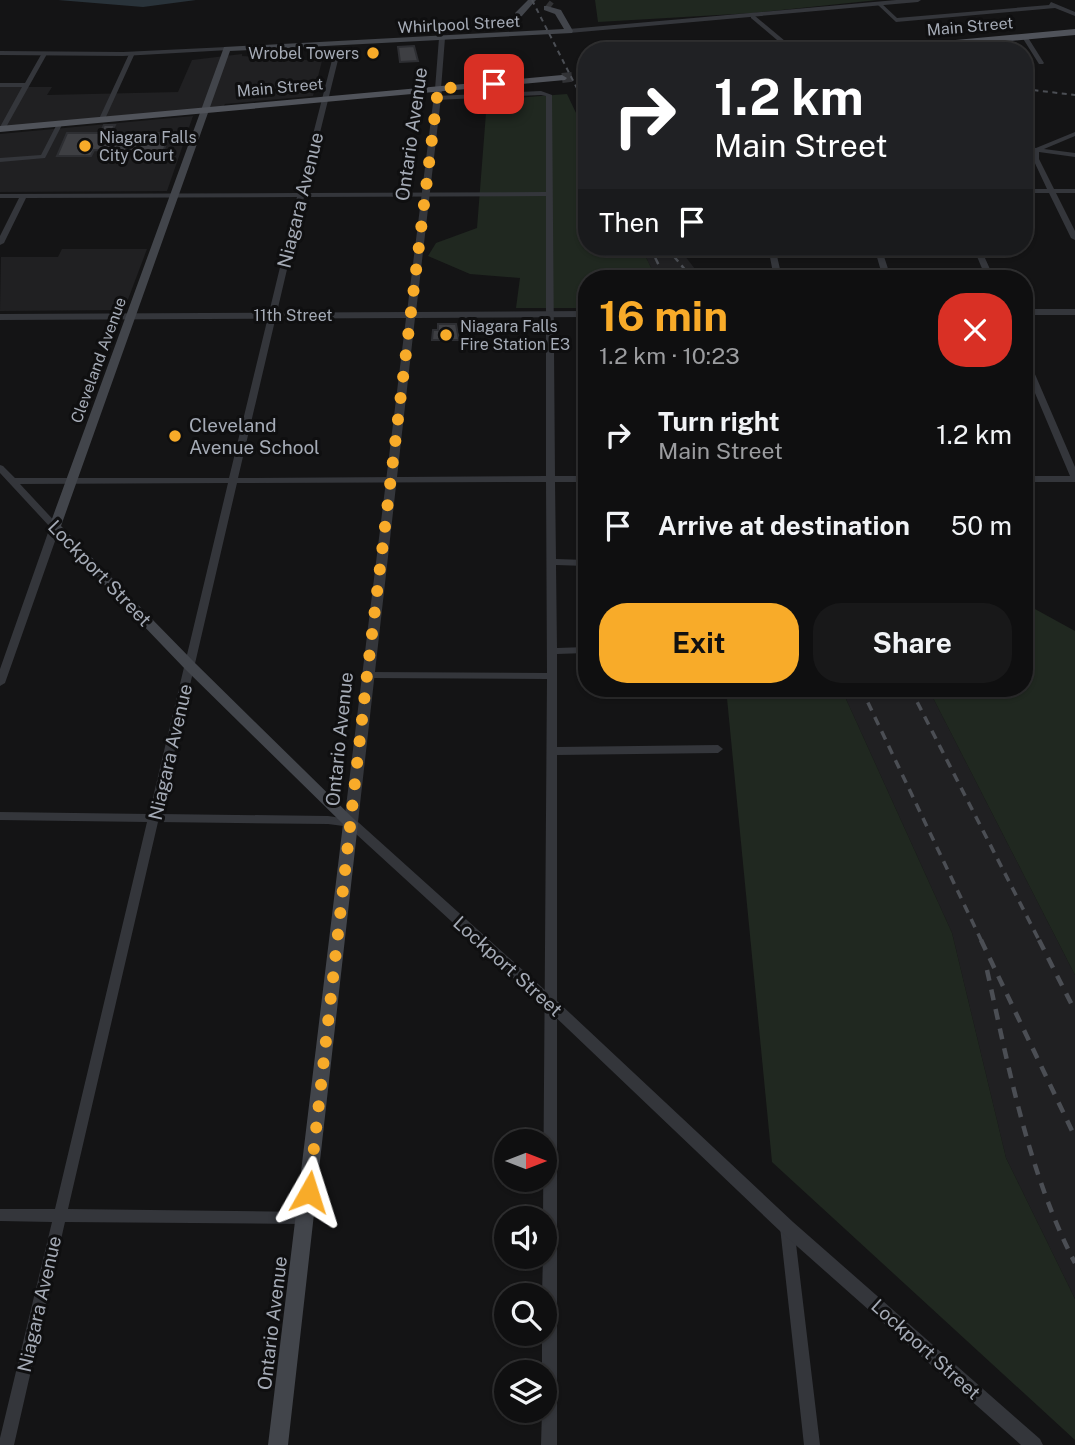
<!DOCTYPE html>
<html lang="en">
<head>
<meta charset="utf-8">
<style>
	:root { --surface:#0f0f10; --page:#181819; --text:#f1f3f6; --muted:#9b9c9f; --line:#2f2f30; --accent:#f8ab29 }
	body { margin:0; font-family:"Public Sans",sans-serif; background:var(--page); color:var(--text); height:100vh; display:flex; flex-direction:column; font-size:26px; white-space:nowrap }
	* { box-sizing:border-box; margin:0 }
	p { font-size:23px; color:var(--muted) }
	.icon { flex:none; width:38px; height:38px; fill:none; stroke:currentColor; stroke-width:2; stroke-linecap:round; stroke-linejoin:round }
	.map { position:relative; flex:1; overflow:hidden }
	.sheet { position:absolute; left:578px; top:270px; width:455px; height:427px; display:flex; flex-direction:column; background:var(--surface); border-radius:28px; box-shadow:0 2px 5px #0004,0 0 0 2px var(--line) }
	.sheet>* { flex:none }
	.guide { position:absolute; left:578px; top:42px; width:455px; height:214px; border-radius:28px; box-shadow:0 2px 5px #0004,0 0 0 2px var(--line); background:#202124; color:#fff; overflow:hidden }
	.needle { width:46px; rotate:90deg }
	.fabs { position:absolute; left:494px; top:1129px; display:grid; gap:14px }
	.fabs a { display:grid; place-items:center; width:63px; height:63px; border-radius:50%; background:var(--surface); box-shadow:0 2px 5px #0004,0 0 0 2px var(--line); font-size:35px }
	.pin { position:absolute; display:grid; place-items:center; width:60px; height:60px; color:#fff; margin:-30px; border-radius:14px; box-shadow:0 4px 10px #0006 }
	.me { position:absolute; width:77px; margin:-38px; rotate:6deg; stroke-linejoin:round; filter:drop-shadow(0 0 5px #0008) }
	.turn { display:flex; align-items:center; gap:24px; height:147px; padding:0 21px; font-size:32px }
	.turn .icon { width:91px; height:91px; stroke-width:2.5 }
	.turn b { display:block; font-size:49px; line-height:60px }
	.then { display:flex; align-items:center; height:66px; padding:0 21px; background:#0003; gap:14px; font-size:26px }
	.round { display:grid; place-items:center; flex:none; width:74px; height:74px; border-radius:28px; background:var(--page) }
	.head { display:flex; align-items:center; justify-content:space-between; height:119px; padding:0 21px }
	h1 { font-size:42px; font-weight:700; line-height:52px; color:var(--accent) }
	.button { display:flex; gap:14px; margin-top:auto; padding:14px 21px }
	.button a { flex:1; height:80px; border-radius:28px; background:var(--accent); color:#111; font-size:28px; font-weight:700; line-height:80px; text-align:center }
	.button a+a { background:var(--page); color:var(--text) }
	ul { padding:0; list-style:none }
	li { display:flex; align-items:center; gap:21px; height:91px; padding:0 21px }
	li div { flex:1 }
	li b { display:block; font-size:26px }
	li em { font-style:normal }
	.map>svg:first-child { display:block }
	.built { fill:#202022 }
	.green { fill:#202820 }
	.water { fill:#29333a }
	.building { fill:#3e3f43; stroke:#2d2e32; stroke-width:2 }
	.lines { fill:none; stroke-linecap:round; stroke-linejoin:round }
	.secondary-tunnel { stroke:#313235; stroke-width:9; stroke-dasharray:9 4.5; stroke-linecap:butt }
	.primary-tunnel { stroke:#313235; stroke-width:10; stroke-dasharray:10 5; stroke-linecap:butt }
	.minor { fill:#34363b; fill-rule:evenodd }
	.tertiary { fill:#34363b; fill-rule:evenodd }
	.secondary { fill:#42454b; fill-rule:evenodd }
	.primary { fill:#50535a; fill-rule:evenodd }
	.rail-far3 { stroke:#4b4e54; stroke-width:2; stroke-dasharray:5 4.5; stroke-linecap:butt }
	.rail-far2 { stroke:#4b4e54; stroke-width:2.5; stroke-dasharray:7 5; stroke-linecap:butt }
	.rail-far1 { stroke:#4b4e54; stroke-width:3.5; stroke-dasharray:9 7; stroke-linecap:butt }
	.rail { stroke:#4b4e54; stroke-width:4.5; stroke-dasharray:11 9; stroke-linecap:butt }
	.route { stroke:#f8ab29; stroke-width:12; stroke-dasharray:0 21.6 }
	.poi-dot { fill:#f8ab29; stroke:#0f0f10; stroke-width:2.5 }
	.labels { text-anchor:middle; stroke-width:6; stroke-linejoin:round; paint-order:stroke }
	.far-street-label { font-size:16px; fill:#a5abb6; stroke:#0f0f10 }
	.far-poi-label { font-size:16px; fill:#a5abb6; stroke:#0f0f10; text-anchor:start }
	.street-label { font-size:19px; fill:#a5abb6; stroke:#0f0f10 }
	.poi-label { font-size:19px; fill:#a5abb6; stroke:#0f0f10; text-anchor:start }
</style>
</head>
<body>
<div class="map">
<svg width="1075" height="1445" viewBox="0 0 1075 1445">
	<rect width="100%" height="100%" fill="#141415"/>
	<!-- built -->
	<path class="built" d="M242,54V56L322,61L313,96L225,104L223,107L0,128V87H52L47,95L178,92L192,60Z
		M193,116L167,191L0,192V134Z
		M641,247H678L702,278H656Z
		M62,249H147L124,310L0,311L1,257H58Z
		M841,688H928L1075,975V1299L1006,1158L952,933Z"/>
	<!-- green -->
	<path class="green" d="M595,0H878L753,13L598,22Z
		M567,94L586,134V247H641L656,278H586V308H516L520,278L470,274L428,256L436,243L477,228L487,100Z
		M1024,603L1075,631V975L928,688H1024Z
		M726,688H841L952,933L1006,1158L1075,1299V1440L772,1162Z"/>
	<!-- water -->
	<path class="water" d="M58,0H196L143,7Z"/>
	<!-- building -->
	<path class="building" d="M414,46L418,61L400,62L398,47Z
		M104,125H115L111,133H170L163,152L94,150L91,156H57L67,133H100Z
		M438,324H456L459,340H432L433,330H438Z"/>
	<g class="lines">
		<!-- secondary-tunnel -->
		<path class="secondary-tunnel" d="M547,4L551,7"/>
		<!-- primary-tunnel -->
		<path class="primary-tunnel" d="M562,78L580,76"/>
		<!-- minor -->
		<path class="minor" d="M880,2L897,18L1049,5L1051,2L1075,12V16L1055,8L896,22L878,5V3Z
			M751,16H755L797,51H790L751,18Z
			M442,36L445,38L441,89L438,91L435,89L439,38Z
			M1023,36H1027L1044,63L1043,64H1039L1022,37Z
			M130,52L135,53L105,119L100,120L99,119Z
			M42,53L47,54L5,129L0,130V127L22,87H0V83H25Z
			M335,58L338,60L305,193L546,192V96L541,95L436,100L433,98L436,96L541,91L552,95L555,476H586V482H555L556,559L586,560V566L556,565L557,648L586,647V653L557,654V747L718,745L723,749L718,753L557,755V1445H541L542,1410H544V1372H542V1334H544V1295H542L543,1256H544L543,1218L547,679L367,678L362,675L367,672L547,673L546,482L237,483L160,814L328,816L355,820L357,823L355,826L351,827L328,824L158,822L68,1209L306,1212L311,1214L313,1218L311,1222L306,1224L65,1222L14,1445H0V1438L52,1222L0,1221V1209H55L147,822L0,820V812L149,814L228,483L20,484L60,527L5,683L0,686V669L50,527L0,473V465L3,466L15,478H229L297,197L26,198L4,243L0,245V236L19,198H0V194L298,193L332,60ZM546,196V476L238,478L304,197Z
			M58,122L63,123L45,158L0,162V158L41,155Z
			M1075,132V136L1044,149L1075,153V157L1039,152V159L1054,189H1075V193H1056L1075,231V240L1071,238L1049,193H1024V189H1047L1033,159V151L1024,150V146L1036,148Z
			M768,247H775L782,278H774Z
			M874,247H881L891,278H883Z
			M973,247H980L994,278H986Z
			M1024,356L1028,358L1075,467V482H1024V476H1070L1024,367Z
			M787,1221L792,1223L794,1227L820,1445H804L780,1227L782,1223Z"/>
		<!-- tertiary -->
		<path class="tertiary" d="M896,0H921L918,2L569,33L566,31L569,29Z
			M227,47L229,48V50L123,56L0,55V51L123,52Z
			M435,87L442,89L416,312L586,311V317L415,318L358,822L556,1000L793,1222L1040,1439L1043,1445H1021L781,1232L546,1008L344,823L406,318L0,320V314L407,312Z
			M1024,309H1075V315H1024Z"/>
		<!-- secondary -->
		<path class="secondary" d="M528,0H536L521,17H515V13Z
			M547,6L561,10L573,31L572,33L230,51L61,526L195,663L358,823L288,1445H268L343,824L185,669L49,527L224,47L564,29L555,14L544,10V6Z"/>
		<!-- primary -->
		<path class="primary" d="M1075,29V35L900,51H864L868,48Z
			M562,75L567,78L565,80L0,132V126Z"/>
		<!-- rail-far3 -->
		<path class="rail-far3" d="M532,0L586,106
			M1024,89L1075,95"/>
		<!-- rail-far2 -->
		<path class="rail-far2" d="M650,247L665,278
			M666,247L692,278"/>
		<!-- rail-far1 -->
		<path class="rail-far1" d="M861,688L982,942
			M910,688L1040,942"/>
		<!-- rail -->
		<path class="rail" d="M981,940L1075,1137
			M1039,940L1075,1011
			M987,970C1009,1069 1028,1172 1075,1263"/>
	</g>
	<g class="lines">
		<!-- route -->
		<path class="route" d="M309,1192L367,675L438,89L494,84"/>
	</g>
	<!-- markers -->
	<g class="poi-dot">
		<circle cx="373" cy="53" r="7"/>
		<circle cx="85" cy="146" r="7"/>
		<circle cx="446" cy="335" r="7"/>
		<circle cx="175" cy="436" r="7"/>
	</g>
	<g class="labels">
		<!-- far-street labels -->
		<g class="far-street-label">
			<text transform="translate(459 24) rotate(-3)" y="6">Whirlpool Street</text>
			<text transform="translate(970 26) rotate(-5)" y="6">Main Street</text>
			<text transform="translate(280 87) rotate(-5)" y="6">Main Street</text>
			<text x="293" y="321">11th Street</text>
			<text transform="translate(98 360) rotate(-70)" y="6">Cleveland Avenue</text>
		</g>
		<!-- far-poi labels -->
		<g class="far-poi-label">
			<text x="359" y="59" text-anchor="end">Wrobel Towers</text>
			<text x="99" y="143">Niagara Falls<tspan x="99" dy="18">City Court</tspan></text>
			<text x="460" y="332">Niagara Falls<tspan x="460" dy="18">Fire Station E3</tspan></text>
		</g>
		<!-- street labels -->
		<g class="street-label">
			<text transform="translate(411 134) rotate(-82)" y="7">Ontario Avenue</text>
			<text transform="translate(300 200) rotate(-76)" y="7">Niagara Avenue</text>
			<text transform="translate(100 573) rotate(46)" y="7">Lockport Street</text>
			<text transform="translate(339 739) rotate(-84)" y="7">Ontario Avenue</text>
			<text transform="translate(170 752) rotate(-77)" y="7">Niagara Avenue</text>
			<text transform="translate(508 966) rotate(42)" y="7">Lockport Street</text>
			<text transform="translate(39 1304) rotate(-77)" y="7">Niagara Avenue</text>
			<text transform="translate(272 1323) rotate(-83)" y="7">Ontario Avenue</text>
			<text transform="translate(926 1349) rotate(42)" y="7">Lockport Street</text>
		</g>
		<!-- poi labels -->
		<g class="poi-label">
			<text x="189" y="432">Cleveland<tspan x="189" dy="22">Avenue School</tspan></text>
		</g>
	</g>
</svg>
<div class="fabs">
<a><svg class="needle" viewBox="-14 -14 28 28"><path d="M0-13l5 13h-10z" fill="#e53935"/><path d="M0 13l5-13h-10z" fill="#9b9c9f"/></svg></a>
<a><svg class="icon" aria-label="sound" viewBox="0 0 24 24"><path d="M4 9h4l5-4v14l-5-4H4zM17 9q2 3 0 6"/></svg></a>
<a><svg class="icon" aria-label="search" viewBox="0 0 24 24"><circle cx="10" cy="10" r="6"/><path d="M15 15l6 6"/></svg></a>
<a><svg class="icon" aria-label="layers" viewBox="0 0 24 24"><path d="M12 4l9 5-9 5-9-5zM3 14l9 5 9-5"/></svg></a>
</div>
<div class="pin" style="left:494px;top:84px;background:#d93025"><svg class="icon" aria-label="arrive" viewBox="0 0 24 24"><path d="M6 21V4h12l-3 4 3 4H6"/></svg></div>
<svg class="me" style="left:309px;top:1192px" viewBox="-20 -20 40 40"><path d="M0-17L14 15 0 8-14 15z" fill="#f8ab29" stroke="#fff" stroke-width="4"/></svg>
<div class="guide">
<div class="turn"><svg class="icon" aria-label="right" viewBox="0 0 24 24"><path d="M7 20v-9h11M14 6l5 5-5 5"/></svg><div><b>1.2 km</b>Main Street</div></div>
<div class="then">Then<svg class="icon" aria-label="arrive" viewBox="0 0 24 24"><path d="M6 21V4h12l-3 4 3 4H6"/></svg></div>
</div>
<section class="sheet">
<div class="head"><div><h1>16 min</h1><p>1.2 km · 10:23</p></div><a class="round" style="background:#d93025;color:#fff"><svg class="icon" aria-label="close" viewBox="0 0 24 24"><path d="M6 6l12 12M18 6L6 18"/></svg></a></div>
<ul>
<li><svg class="icon" aria-label="right" viewBox="0 0 24 24"><path d="M7 20v-9h11M14 6l5 5-5 5"/></svg><div><b>Turn right</b><p>Main Street</p></div><em>1.2 km</em></li>
<li><svg class="icon" aria-label="arrive" viewBox="0 0 24 24"><path d="M6 21V4h12l-3 4 3 4H6"/></svg><div><b>Arrive at destination</b></div><em>50 m</em></li>
</ul>
<div class="button"><a>Exit</a><a>Share</a></div>
</section>
</div>
</body>
</html>
